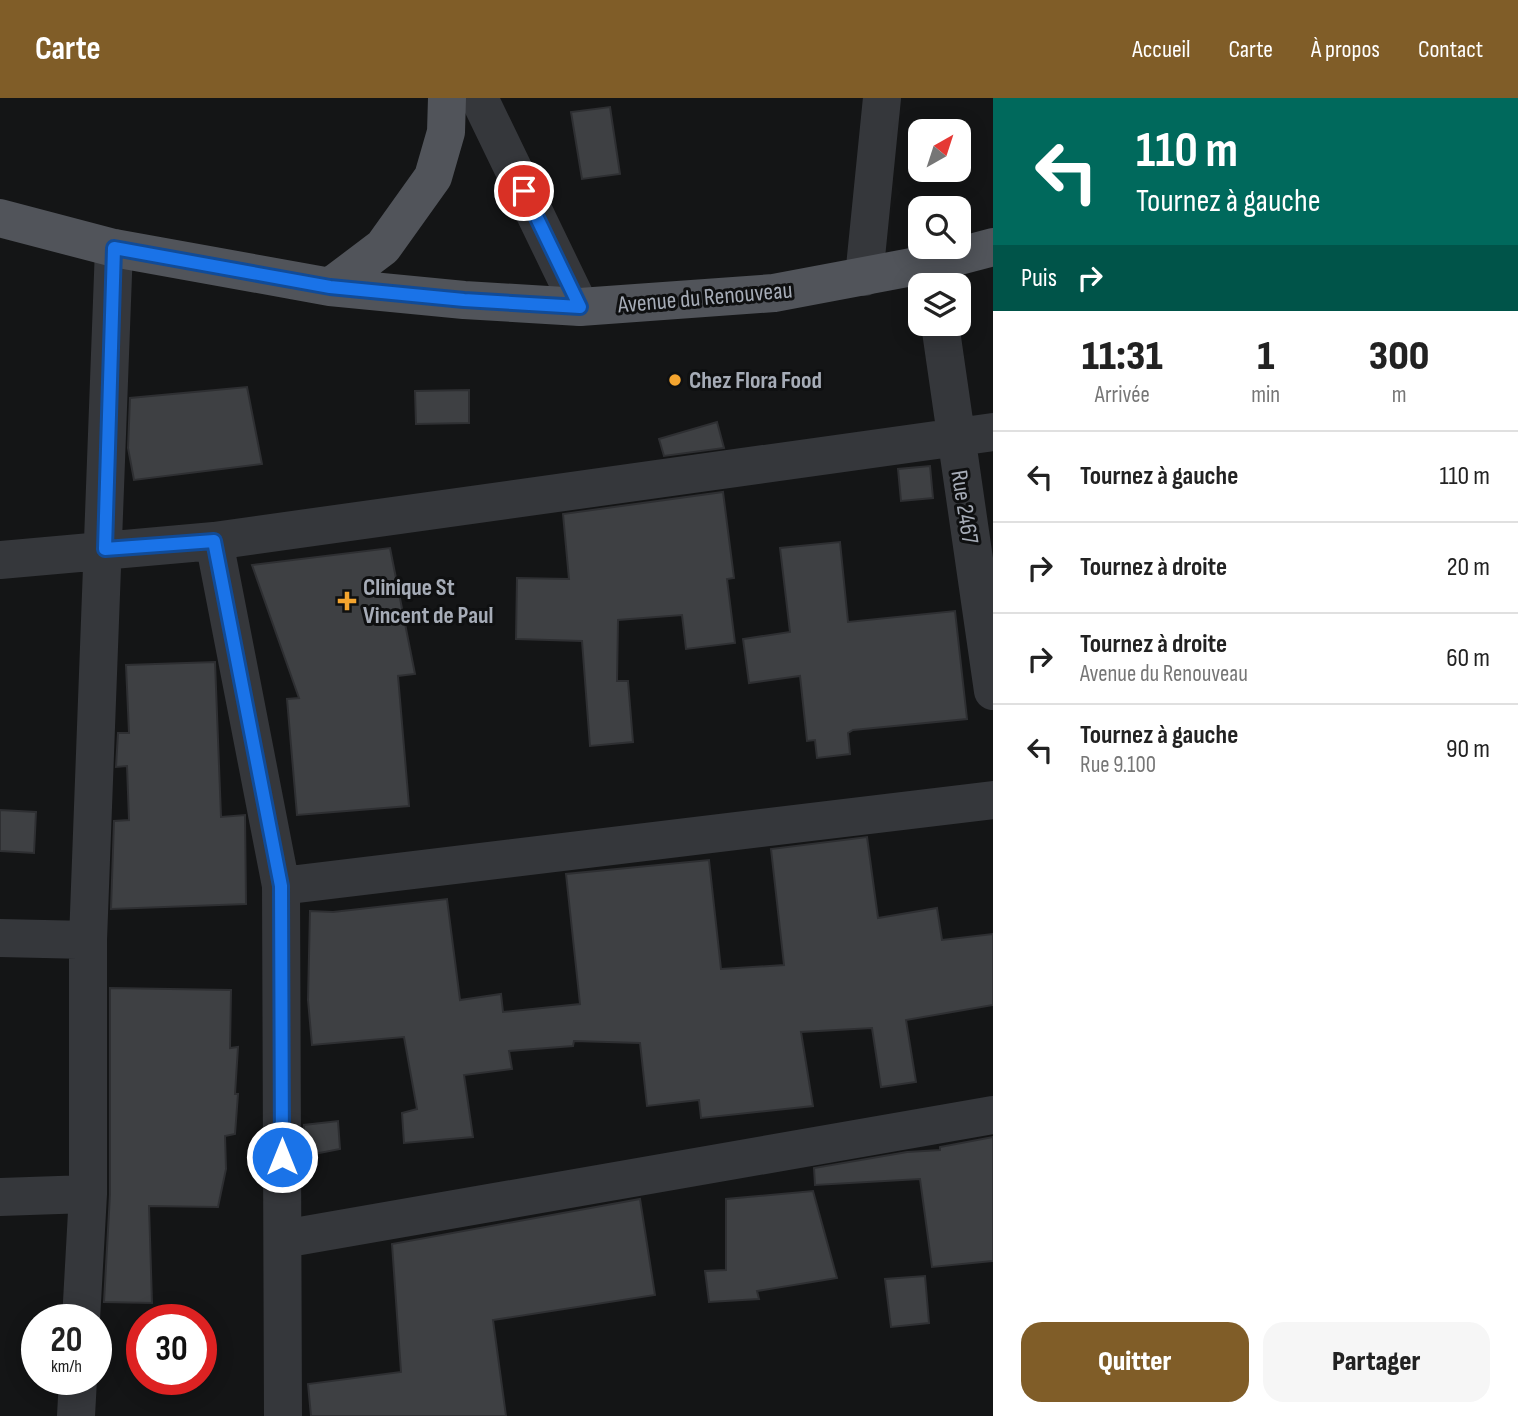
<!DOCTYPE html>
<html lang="fr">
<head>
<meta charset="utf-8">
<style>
	:root { --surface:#fff; --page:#f6f6f6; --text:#222; --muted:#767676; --line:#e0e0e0; --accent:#805d28 }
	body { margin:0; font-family:"Sofia Sans Condensed",sans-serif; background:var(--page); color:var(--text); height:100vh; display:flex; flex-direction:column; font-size:26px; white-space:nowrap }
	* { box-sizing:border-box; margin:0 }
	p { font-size:23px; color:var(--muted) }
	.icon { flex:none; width:38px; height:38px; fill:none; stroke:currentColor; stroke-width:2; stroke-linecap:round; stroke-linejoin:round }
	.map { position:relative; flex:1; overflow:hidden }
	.details { display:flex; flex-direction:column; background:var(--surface); width:525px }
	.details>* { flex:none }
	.banner { background:#00695c; color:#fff; overflow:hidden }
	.needle { width:46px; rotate:39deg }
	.controls { position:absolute; left:908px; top:21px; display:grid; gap:14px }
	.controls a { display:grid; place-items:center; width:63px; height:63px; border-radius:14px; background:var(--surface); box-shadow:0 4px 18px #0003; font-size:35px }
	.speed { position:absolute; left:21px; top:1206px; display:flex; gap:14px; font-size:35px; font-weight:700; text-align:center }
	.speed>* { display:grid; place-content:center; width:91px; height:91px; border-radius:50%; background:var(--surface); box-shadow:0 4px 18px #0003; line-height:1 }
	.speed small { font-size:18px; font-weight:400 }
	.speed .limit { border:10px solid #d22; background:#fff; color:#111 }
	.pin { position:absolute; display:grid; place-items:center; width:60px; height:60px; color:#fff; margin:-30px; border:4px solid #fff; border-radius:50%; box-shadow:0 2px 7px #0007 }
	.me { position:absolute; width:77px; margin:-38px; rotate:0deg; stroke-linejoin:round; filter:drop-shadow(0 0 5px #0008) }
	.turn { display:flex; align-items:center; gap:24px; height:147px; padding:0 28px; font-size:32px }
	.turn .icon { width:91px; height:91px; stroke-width:2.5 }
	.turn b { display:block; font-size:49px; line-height:60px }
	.then { display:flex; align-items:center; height:66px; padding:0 28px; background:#0003; gap:14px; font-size:26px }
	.eta { display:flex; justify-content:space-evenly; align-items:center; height:119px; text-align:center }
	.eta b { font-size:42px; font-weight:800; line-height:49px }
	.button { display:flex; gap:14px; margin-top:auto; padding:14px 28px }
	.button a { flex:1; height:80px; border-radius:21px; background:var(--accent); color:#fff; font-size:28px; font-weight:800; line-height:80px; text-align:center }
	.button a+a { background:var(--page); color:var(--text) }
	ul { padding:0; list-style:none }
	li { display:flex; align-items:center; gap:21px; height:91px; padding:0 28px; border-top:2px solid var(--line) }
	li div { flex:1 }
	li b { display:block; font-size:26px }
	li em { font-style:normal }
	header { display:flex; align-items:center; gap:42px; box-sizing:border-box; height:98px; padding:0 35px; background:var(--accent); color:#fff }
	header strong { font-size:33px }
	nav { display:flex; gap:38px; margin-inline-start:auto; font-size:24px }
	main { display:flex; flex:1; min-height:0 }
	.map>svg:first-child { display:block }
	.building { fill:#3e4043; stroke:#2e2f32; stroke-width:2 }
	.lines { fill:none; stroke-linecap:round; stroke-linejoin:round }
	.minor { stroke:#35373b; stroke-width:38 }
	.major { stroke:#51545a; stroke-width:38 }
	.route-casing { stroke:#114b97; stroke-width:18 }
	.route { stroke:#1a73e8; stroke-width:12 }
	.poi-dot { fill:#f4a52f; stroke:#0f1011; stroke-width:2.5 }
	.labels { text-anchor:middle; stroke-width:6; stroke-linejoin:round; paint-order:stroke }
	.street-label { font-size:24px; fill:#a6acb7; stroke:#0f1011 }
	.poi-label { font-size:24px; font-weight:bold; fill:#a6acb7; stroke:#0f1011; text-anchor:start }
</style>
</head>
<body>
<header>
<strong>Carte</strong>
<nav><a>Accueil</a><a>Carte</a><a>À propos</a><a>Contact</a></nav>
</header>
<main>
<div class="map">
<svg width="993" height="1318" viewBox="0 0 993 1318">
	<rect width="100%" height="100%" fill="#141516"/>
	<!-- building -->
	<path class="building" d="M610,9L620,76L582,81L571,14Z
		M247,289L262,366L134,382L128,350L130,300Z
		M469,292V325L416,326L415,293Z
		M717,324L724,350L664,358L659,341Z
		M930,368L933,400L901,403L898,371Z
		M723,394L734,480L727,481L735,545L686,551L682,517L618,522L617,583H628L633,644L590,648L582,543L516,541L517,480L569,481L563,416Z
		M840,444L848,524L955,513L967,621L853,632L848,635L850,656L817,660L815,642L807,643L800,578L749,585L743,541L790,534L780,450Z
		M390,450L415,576L398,578L409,708L297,717L287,601L299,600L252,467Z
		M215,564L221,719L245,717L246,806L111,811L114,723L129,722L127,668L116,669L118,635H129L126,567Z
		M0,712L36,714L34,755L0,753Z
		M867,739L878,820L937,810L942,842L993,836V907L906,922L916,984L881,989L872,930L801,934L813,1008L701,1020L699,1002L647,1008L640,945L574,943L573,948L509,953L512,971L464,977L473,1039L404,1045L402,1015L417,1011L404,939L312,947L308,902L310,813L333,814L447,801L460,902L501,896L503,914L580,906L566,776L709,762L721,871L784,867L771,751Z
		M110,890L231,892L230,950L238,949L235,996H238L235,1036L225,1038L226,1071L218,1109L149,1108L152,1205L104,1204L110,1096Z
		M338,1023L340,1051L304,1058V1027Z
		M993,1039V1163L932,1169L920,1081L815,1087L814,1070L907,1054L940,1052V1049Z
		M813,1093L837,1180L757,1193L759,1201L709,1204L705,1173L726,1172V1101Z
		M640,1101L655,1197L493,1222L506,1318H311L308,1286L401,1274L392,1146Z
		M925,1178L929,1225L891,1229L885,1181Z"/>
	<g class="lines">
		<!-- minor -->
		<path class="minor" d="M479,0L580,209
			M864,179L882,0
			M940,226L993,593
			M214,443L281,788L283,1318
			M0,462L214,443L993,334
			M281,788L993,702
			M0,840L88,842
			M0,1099L88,1096
			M283,1141L993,1017
			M81,1222L88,1096V842L114,150
			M76,1318L78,1281"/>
		<!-- major -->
		<path class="major" d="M0,120L114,150L330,189L464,202L580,209L774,195L933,165L993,149
			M330,189L383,149L433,79L446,34L447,0"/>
	</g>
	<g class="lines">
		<defs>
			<path id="route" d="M282,1059L281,788L214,443L105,451L114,150L330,189L464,202L580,209L524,93"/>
		</defs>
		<!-- route casing -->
		<use href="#route" class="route-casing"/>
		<!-- route -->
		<use href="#route" class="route"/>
	</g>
	<!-- markers -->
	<g class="poi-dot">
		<circle cx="675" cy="282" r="7"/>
		<path d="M343.5 492.5h7v7h7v7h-7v7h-7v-7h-7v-7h7z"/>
	</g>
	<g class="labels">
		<!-- street labels -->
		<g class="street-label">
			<text transform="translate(705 199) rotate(-5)" y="8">Avenue du Renouveau</text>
			<text transform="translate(965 409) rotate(81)" y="8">Rue 2467</text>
		</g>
		<!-- poi labels -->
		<g class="poi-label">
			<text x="689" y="290">Chez Flora Food</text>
			<text x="363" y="497">Clinique St<tspan x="363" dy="28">Vincent de Paul</tspan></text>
		</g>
	</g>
</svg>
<div class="controls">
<a><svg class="needle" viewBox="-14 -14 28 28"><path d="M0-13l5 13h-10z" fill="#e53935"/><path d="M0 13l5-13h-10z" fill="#767676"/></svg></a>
<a><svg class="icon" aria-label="search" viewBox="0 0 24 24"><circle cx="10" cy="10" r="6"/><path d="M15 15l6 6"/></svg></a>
<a><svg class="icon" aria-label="layers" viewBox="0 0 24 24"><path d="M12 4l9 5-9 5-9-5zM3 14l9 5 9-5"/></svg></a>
</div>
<div class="speed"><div>20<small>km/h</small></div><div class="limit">30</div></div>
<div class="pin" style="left:524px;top:93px;background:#d93025"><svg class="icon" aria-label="arrive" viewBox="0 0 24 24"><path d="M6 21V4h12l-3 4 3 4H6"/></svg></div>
<svg class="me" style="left:282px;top:1059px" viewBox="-20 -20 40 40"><circle r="17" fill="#1a73e8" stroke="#fff" stroke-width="3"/><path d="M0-11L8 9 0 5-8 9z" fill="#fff"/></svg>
</div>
<section class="details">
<div class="banner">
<div class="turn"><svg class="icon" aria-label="left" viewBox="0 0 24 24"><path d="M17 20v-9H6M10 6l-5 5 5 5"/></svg><div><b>110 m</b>Tournez à gauche</div></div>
<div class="then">Puis<svg class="icon" aria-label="right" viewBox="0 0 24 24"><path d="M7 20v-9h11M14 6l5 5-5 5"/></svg></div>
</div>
<div class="eta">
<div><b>11:31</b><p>Arrivée</p></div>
<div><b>1</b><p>min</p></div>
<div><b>300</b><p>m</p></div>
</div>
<ul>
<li><svg class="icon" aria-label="left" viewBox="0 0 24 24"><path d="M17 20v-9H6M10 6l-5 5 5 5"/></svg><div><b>Tournez à gauche</b></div><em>110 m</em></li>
<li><svg class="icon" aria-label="right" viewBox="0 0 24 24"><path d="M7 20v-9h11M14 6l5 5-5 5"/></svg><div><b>Tournez à droite</b></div><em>20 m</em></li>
<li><svg class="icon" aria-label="right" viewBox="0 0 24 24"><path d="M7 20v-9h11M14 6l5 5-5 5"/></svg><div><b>Tournez à droite</b><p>Avenue du Renouveau</p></div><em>60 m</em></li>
<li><svg class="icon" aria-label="left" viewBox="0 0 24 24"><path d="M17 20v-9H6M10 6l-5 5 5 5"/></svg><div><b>Tournez à gauche</b><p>Rue 9.100</p></div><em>90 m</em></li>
</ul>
<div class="button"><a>Quitter</a><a>Partager</a></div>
</section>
</main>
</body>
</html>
